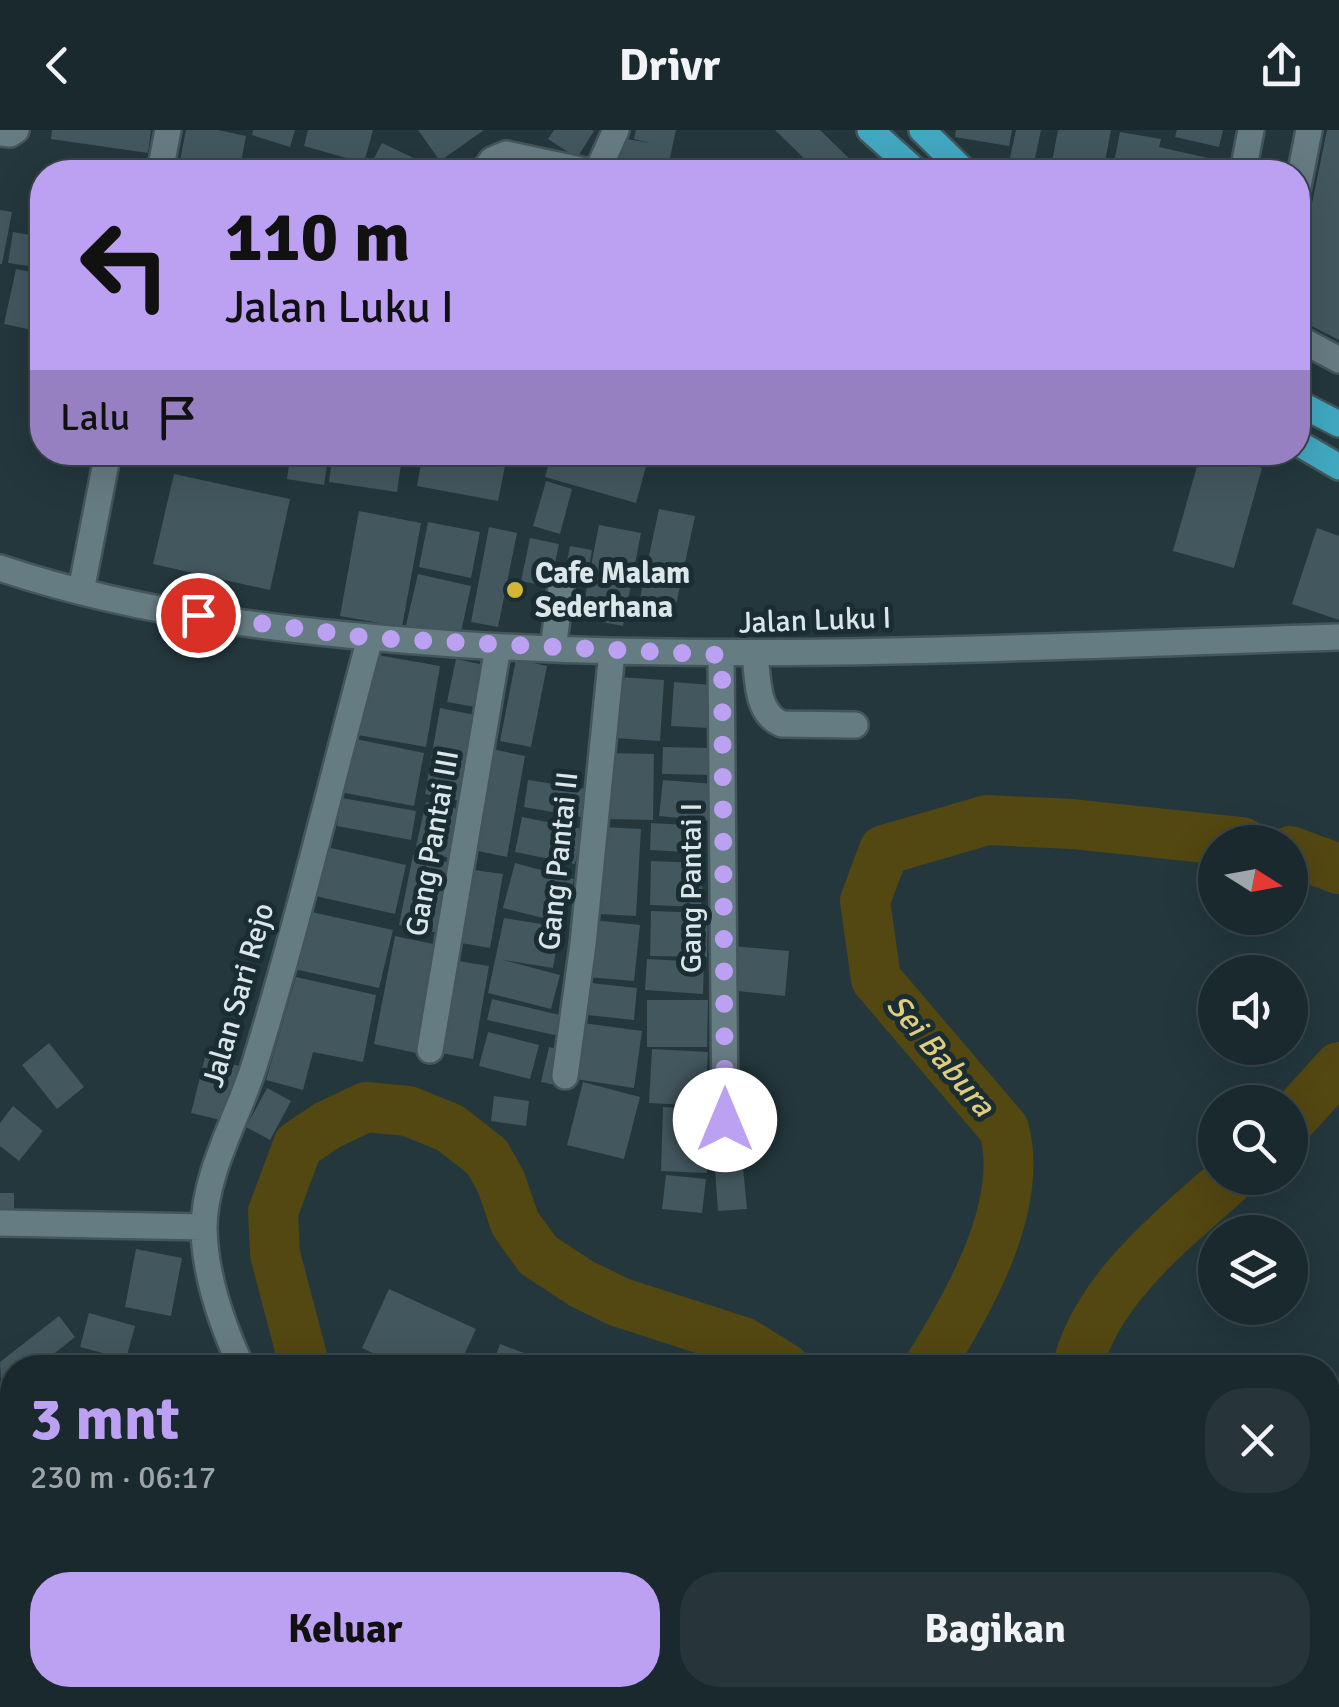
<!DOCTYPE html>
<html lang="id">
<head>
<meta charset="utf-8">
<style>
	:root { --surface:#1a292e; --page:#27353a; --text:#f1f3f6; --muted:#9fa6aa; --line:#38454a; --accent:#bca0f2 }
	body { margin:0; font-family:Signika,sans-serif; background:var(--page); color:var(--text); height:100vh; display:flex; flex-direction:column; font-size:38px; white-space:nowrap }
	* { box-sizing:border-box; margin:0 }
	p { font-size:32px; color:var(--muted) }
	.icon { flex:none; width:55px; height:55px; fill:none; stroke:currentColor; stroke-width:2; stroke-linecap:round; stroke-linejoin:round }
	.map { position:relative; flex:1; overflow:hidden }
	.drawer { position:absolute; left:0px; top:1225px; width:1340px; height:352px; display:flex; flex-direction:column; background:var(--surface); border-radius:40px 40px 0 0; box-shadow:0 10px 40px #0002,0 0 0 2px var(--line) }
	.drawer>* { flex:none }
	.guide { position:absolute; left:30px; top:30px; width:1280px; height:305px; border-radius:40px; box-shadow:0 10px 40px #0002,0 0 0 2px var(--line); background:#bca0f2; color:#111; overflow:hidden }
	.needle { width:65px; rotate:101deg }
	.controls { position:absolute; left:1198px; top:695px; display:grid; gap:20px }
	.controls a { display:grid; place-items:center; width:110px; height:110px; border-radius:50%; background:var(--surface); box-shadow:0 10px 40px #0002,0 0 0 2px var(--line); font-size:50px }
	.pin { position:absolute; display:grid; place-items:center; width:85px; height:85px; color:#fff; margin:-42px; border:5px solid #fff; border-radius:50%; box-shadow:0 2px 10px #0007 }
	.me { position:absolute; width:110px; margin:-55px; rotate:0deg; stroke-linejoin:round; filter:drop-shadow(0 0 8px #0008) }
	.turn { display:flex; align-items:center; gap:35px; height:210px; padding:0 30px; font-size:45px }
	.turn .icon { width:130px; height:130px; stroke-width:2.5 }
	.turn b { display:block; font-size:70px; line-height:85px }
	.then { display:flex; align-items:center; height:95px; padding:0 30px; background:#0003; gap:20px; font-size:38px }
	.round { display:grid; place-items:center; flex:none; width:105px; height:105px; border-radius:40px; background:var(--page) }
	.overview { display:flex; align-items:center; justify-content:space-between; height:170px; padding:0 30px }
	h1 { font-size:60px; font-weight:800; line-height:75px; color:var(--accent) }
	.cta { display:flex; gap:20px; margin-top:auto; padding:20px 30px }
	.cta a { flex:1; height:115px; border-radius:40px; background:var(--accent); color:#111; font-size:40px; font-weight:800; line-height:115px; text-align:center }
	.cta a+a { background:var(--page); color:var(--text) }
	header { display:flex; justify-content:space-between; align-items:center; height:130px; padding:0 30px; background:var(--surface); font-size:45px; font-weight:800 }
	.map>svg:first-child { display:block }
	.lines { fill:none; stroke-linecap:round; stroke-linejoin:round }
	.river { stroke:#534712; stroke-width:50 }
	.building { fill:#42575e }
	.minor-casing { stroke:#44565b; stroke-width:30 }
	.major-casing { stroke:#44565b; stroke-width:30 }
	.minor { stroke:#667c83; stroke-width:25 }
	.major { stroke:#41a8c1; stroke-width:25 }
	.route { stroke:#bca0f2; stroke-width:18; stroke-dasharray:0 32.4 }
	.poi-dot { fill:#d3b635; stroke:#192d33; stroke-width:4 }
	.labels { text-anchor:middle; stroke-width:10; stroke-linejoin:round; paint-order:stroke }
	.poi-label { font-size:30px; font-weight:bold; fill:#dae6ea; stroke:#192d33; text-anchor:start }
	.street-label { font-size:30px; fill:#dae6ea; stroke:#192d33 }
	.water-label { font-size:32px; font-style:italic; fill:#dfcc7d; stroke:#192d33 }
</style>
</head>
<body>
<header><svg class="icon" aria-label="back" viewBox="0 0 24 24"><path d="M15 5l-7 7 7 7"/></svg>Drivr<svg class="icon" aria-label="share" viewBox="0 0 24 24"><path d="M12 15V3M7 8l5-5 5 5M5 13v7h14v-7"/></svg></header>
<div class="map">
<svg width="1339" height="1577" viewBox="0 0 1339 1577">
	<rect width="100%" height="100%" fill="#23373d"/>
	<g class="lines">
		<!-- river -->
		<path class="river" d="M1290,721L1339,739
			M1290,991L1339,937
			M305,1238L275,1124L273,1082L298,1015L328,995L366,977L408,981L450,998L487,1027L501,1052L515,1093L538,1125L582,1154L619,1172L743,1212L785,1238
			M928,1238C968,1174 1025,1076 1004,999L876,849L865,771L884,720L987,690L1072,694L1242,712
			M1077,1238C1097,1158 1173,1100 1231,1048
			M0,1403L12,1408
			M1328,1463L1339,1458
			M270,1565L299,1577"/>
	</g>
	<!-- building -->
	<path class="building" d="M52,0H151L148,23L51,9Z
		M186,0H218L246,6L239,42L178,40Z
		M253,0H295L290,17L252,5Z
		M308,0H373L364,33L304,16Z
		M418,0H484L440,31Z
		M554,0H592L594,1L577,28L548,9Z
		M636,0H676L668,37L617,27L621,8L650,13L634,9Z
		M775,0H820L863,42H818Z
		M956,0H1012L1009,16L955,7Z
		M1016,0H1041L1032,42H1007Z
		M1058,0H1111L1103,42H1050Z
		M1177,0H1223L1219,17L1175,7Z
		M1327,0H1339V210L1298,189V142Z
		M1120,2L1161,9L1159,17L1217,30L1214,42H1112Z
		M382,13L443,42H367Z
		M609,33L645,41V42H607Z
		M0,80L12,82L2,134H0Z
		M13,102L42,107V138L8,133Z
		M16,139L42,144V202L4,194Z
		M177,322H214L211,333Z
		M291,322H329L324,355L287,349Z
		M333,322L402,328L397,362L329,352Z
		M423,322H457L506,331L498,371L417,356Z
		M552,322H650L636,373L545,347Z
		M1201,322L1262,338L1234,438L1173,421Z
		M174,344L290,369L270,460L153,434Z
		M546,351L572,359L560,404L533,396Z
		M659,379L695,386L673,489L637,482Z
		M359,381L421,393L402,497L340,486Z
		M428,392L480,402L471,448L419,437Z
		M599,395L641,403L623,496L581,488Z
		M489,397L517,403L498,497L471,492Z
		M1317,398L1339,406V490L1292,474Z
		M530,408L559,414L550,457L521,451Z
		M570,416L592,420L586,456L563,452Z
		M418,444L471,456L460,507L406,495Z
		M372,524L440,536L426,617L358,605Z
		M456,529L484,535L475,577L447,572Z
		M516,529L547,536L531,617L500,611Z
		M618,547L664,550L660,611L615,608Z
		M674,552L711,555L709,598L671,596Z
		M440,578L480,586L465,672L425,664Z
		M351,608L424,623L414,676L340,662Z
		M663,617L712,618L711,645L662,644Z
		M492,619L525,626L507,727L473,720Z
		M609,623L654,624L653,690L608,689Z
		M528,650L586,659L581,687L524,677Z
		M663,650L714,654L711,691L659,686Z
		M342,668L416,681L411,710L337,696Z
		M426,672L462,680L451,728L415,721Z
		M522,687L582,699L575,734L515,722Z
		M651,693L705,696L704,723L650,720Z
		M603,697L641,699L636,786L598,784Z
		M322,716L406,735L395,784L311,765Z
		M413,725L452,733L439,803L399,795Z
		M651,731L703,733L701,777L650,775Z
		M515,733L574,749L563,793L503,778Z
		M474,740L503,744L490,818L461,813Z
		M307,781L393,800L379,858L294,839Z
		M651,781L708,783L707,827L650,826Z
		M504,788L560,797L553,838L503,830L560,845L551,879L488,863Z
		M593,790L640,795L634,851L587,847Z
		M395,806L438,815L416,923L374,914Z
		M731,816L789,821L785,866L727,860Z
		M647,829L704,832L703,864L645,860Z
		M458,831L489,836L473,929L441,923Z
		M296,847L376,865L363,932L313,922L303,960L266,950Z
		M582,852L637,858L634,890L578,884Z
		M492,869L564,886L559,906L487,890Z
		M647,870H708L707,917H647Z
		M583,893L642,901L634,958L575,949Z
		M488,902L539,915L530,949L479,936Z
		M49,913L84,957L57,979L22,935Z
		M549,917L563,920L555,955L541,952Z
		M652,919L708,922L705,976L649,973Z
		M205,927L239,936L225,991L191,983Z
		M583,952L640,967L624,1029L567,1015Z
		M267,958L291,971L270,1010L246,997Z
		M494,966L529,971L526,996L491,991Z
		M13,976L43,1001L19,1031L0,1016V993Z
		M663,977L710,979L707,1043L661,1041Z
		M743,1037L747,1079L718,1081L715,1039Z
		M666,1045L706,1049L702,1083L662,1079Z
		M0,1063H14V1086L0,1085Z
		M136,1119L182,1128L171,1186L125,1177Z
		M389,1159L476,1199L458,1238H405L362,1218Z
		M89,1183L135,1196L126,1229L80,1217Z
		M59,1186L75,1207L36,1238H12V1256L2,1264L0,1232Z
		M500,1214L543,1230L540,1238H491Z
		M170,1225L209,1233L208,1238H167Z
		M0,1555L12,1559V1565H31L27,1577H0Z
		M75,1565H109L123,1569L121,1577H72Z
		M451,1565H508L514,1566L513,1577H449Z
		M690,1565H722L719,1577L687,1574Z
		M977,1565H1009L1001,1577H985L974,1569Z
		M1020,1565H1052L1044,1577H1013Z"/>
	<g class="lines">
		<defs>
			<path id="minor" d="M0,3L10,4L16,0
				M160,42L168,0
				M483,42L492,30L506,24L590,42
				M597,42L616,0
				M1243,42L1251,0
				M1298,56L1309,0
				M1298,208L1339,230
				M0,438C146,487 302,503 454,514C749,533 1044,516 1339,507
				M81,461L108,322
				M553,519L561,458
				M755,524C758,549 756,584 782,594L855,595
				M721,525L725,990
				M430,920L498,517
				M565,946L583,814L612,522
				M0,1093L204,1097
				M242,1238C222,1195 205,1147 204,1099C204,1042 239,986 255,933C298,793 332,649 370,508
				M385,1565L389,1577
				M610,1565L670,1577
				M438,1577L440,1565"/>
			<path id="major" d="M870,0L917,42
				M922,0L965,42
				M1298,273L1339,294
				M1298,313L1339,337"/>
		</defs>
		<!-- minor casing -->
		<use href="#minor" class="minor-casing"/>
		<!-- major casing -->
		<use href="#major" class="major-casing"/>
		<!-- minor -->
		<use href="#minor" class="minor"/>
		<!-- major -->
		<use href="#major" class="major"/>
	</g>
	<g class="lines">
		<!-- route -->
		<path class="route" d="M198,485L370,508L722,525L725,990"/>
	</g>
	<!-- markers -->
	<circle class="poi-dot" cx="515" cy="460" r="10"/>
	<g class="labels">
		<!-- poi labels -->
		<g class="poi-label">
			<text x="535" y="453">Cafe Malam<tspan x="535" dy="34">Sederhana</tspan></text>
		</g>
		<!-- street labels -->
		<g class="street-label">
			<text transform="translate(815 490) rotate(-2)" y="10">Jalan Luku I</text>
			<text transform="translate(432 713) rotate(-80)" y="10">Gang Pantai III</text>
			<text transform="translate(558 731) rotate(-84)" y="10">Gang Pantai II</text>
			<text transform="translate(691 758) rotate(-90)" y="10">Gang Pantai I</text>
			<text transform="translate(238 865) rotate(-74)" y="10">Jalan Sari Rejo</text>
		</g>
		<!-- water labels -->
		<g class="water-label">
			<text transform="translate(941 925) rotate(50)" y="11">Sei Babura</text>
		</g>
	</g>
</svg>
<div class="controls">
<a><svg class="needle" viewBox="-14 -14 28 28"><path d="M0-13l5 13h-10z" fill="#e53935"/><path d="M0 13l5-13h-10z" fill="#9fa6aa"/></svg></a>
<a><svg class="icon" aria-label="sound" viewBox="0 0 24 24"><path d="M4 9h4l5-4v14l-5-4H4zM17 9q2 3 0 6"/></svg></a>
<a><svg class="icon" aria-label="search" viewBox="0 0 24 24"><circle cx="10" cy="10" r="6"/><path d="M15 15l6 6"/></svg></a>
<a><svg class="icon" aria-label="layers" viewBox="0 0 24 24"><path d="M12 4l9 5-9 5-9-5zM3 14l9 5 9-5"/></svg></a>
</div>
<div class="pin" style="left:198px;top:485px;background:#d93025"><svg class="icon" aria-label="arrive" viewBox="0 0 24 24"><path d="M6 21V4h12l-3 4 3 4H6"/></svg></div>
<svg class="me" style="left:725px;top:990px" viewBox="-20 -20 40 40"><circle r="19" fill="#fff"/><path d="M0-13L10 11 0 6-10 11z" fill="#bca0f2"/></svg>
<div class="guide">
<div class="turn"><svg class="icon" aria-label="left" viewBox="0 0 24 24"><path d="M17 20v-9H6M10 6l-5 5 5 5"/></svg><div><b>110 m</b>Jalan Luku I</div></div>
<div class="then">Lalu<svg class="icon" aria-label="arrive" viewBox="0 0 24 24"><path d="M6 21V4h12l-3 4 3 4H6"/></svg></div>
</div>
<section class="drawer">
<div class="overview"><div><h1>3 mnt</h1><p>230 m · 06:17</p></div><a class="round"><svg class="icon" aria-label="close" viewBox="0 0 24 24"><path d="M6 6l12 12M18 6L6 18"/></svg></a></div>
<div class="cta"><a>Keluar</a><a>Bagikan</a></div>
</section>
</div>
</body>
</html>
